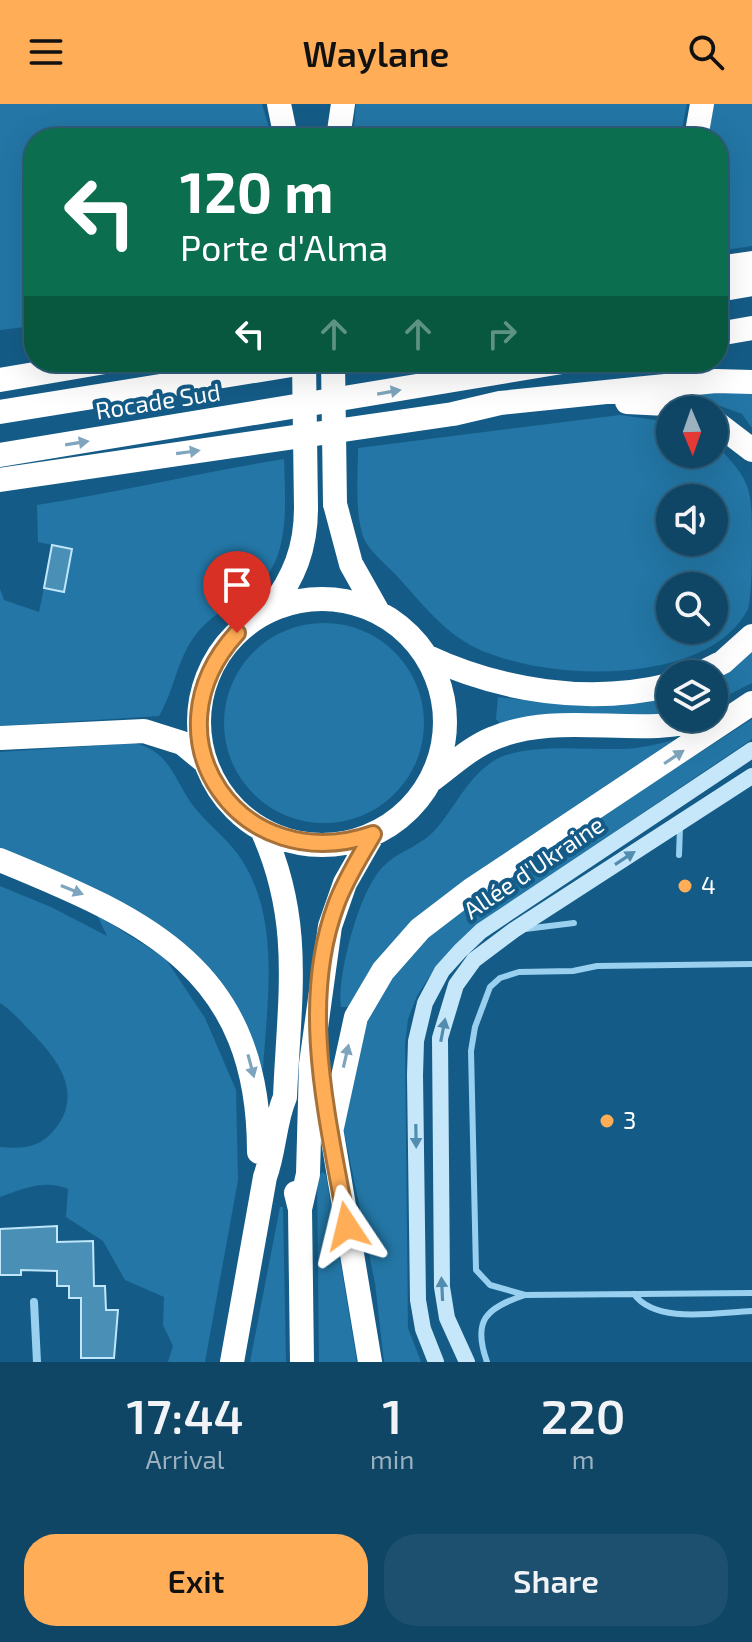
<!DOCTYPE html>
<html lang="en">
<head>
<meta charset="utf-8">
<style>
	:root { --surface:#0f4565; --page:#1d4f6e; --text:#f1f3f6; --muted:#9bb1bf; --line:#2f5d79; --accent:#ffae57 }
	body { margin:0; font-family:"Exo 2",sans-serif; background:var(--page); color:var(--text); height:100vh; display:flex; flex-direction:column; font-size:30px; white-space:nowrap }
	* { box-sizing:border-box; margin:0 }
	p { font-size:26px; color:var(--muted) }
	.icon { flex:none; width:44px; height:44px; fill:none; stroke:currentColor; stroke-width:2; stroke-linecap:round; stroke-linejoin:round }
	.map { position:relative; height:1258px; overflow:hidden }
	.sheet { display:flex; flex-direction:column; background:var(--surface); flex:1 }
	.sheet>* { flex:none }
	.top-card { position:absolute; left:24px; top:24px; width:704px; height:244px; border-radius:32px; box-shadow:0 8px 32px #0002,0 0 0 2px var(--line); background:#0b6e4f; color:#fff; overflow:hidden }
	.needle { width:52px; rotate:178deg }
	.tools { position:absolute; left:656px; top:292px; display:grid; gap:16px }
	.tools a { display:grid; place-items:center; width:72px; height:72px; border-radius:50%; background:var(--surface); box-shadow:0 8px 32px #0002,0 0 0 2px var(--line); font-size:40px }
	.pin { position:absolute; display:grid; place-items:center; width:68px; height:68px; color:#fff; margin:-82px -34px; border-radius:50% 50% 50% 0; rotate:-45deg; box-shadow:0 0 8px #0007 }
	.pin .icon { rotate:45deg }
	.me { position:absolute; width:88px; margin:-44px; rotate:350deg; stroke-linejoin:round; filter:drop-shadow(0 0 6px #0008) }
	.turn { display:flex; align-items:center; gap:28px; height:168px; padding:0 24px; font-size:36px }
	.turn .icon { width:104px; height:104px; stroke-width:2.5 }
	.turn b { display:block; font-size:56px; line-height:68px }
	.lanes { display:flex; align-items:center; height:76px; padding:0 24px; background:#0003; justify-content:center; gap:40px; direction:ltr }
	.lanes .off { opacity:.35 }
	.eta { display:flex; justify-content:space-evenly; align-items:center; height:136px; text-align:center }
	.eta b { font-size:48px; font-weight:600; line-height:56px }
	.cta { display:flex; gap:16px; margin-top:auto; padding:16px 24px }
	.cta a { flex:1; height:92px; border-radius:32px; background:var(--accent); color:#111; font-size:32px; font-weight:600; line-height:92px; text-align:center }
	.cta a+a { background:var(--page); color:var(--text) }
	header { display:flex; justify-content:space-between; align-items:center; height:104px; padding:0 24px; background:var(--accent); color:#111; font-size:36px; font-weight:600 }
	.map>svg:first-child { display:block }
	.green { fill:#2376a5; fill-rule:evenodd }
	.building { fill:#4a8fb6; stroke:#bfe6fb; stroke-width:2 }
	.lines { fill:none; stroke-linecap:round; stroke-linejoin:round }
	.lane { stroke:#99d0ef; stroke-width:6 }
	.street { stroke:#99d0ef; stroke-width:8 }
	.secondary { stroke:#c6e7fa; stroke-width:16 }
	.highway { stroke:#fff; stroke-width:24 }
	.highway-bridge { stroke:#fff; stroke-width:24 }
	.oneway { fill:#7ea5bd }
	.oneway2 { fill:#528daf }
	.route-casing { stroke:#a67139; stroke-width:20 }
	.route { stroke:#ffae57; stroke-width:14 }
	.poi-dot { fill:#ffae57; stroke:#145c87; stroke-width:3 }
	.labels { text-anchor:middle; stroke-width:8; stroke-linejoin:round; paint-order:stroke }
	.street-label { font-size:24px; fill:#fff; stroke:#145c87 }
	.poi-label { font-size:24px; fill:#fff; stroke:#145c87; text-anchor:start }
</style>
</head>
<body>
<header><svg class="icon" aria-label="menu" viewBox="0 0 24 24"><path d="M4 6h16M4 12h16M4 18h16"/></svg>Waylane<svg class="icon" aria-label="search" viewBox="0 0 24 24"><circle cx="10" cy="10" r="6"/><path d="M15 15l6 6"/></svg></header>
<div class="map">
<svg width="752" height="1258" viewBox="0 0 752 1258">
	<rect width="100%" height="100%" fill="#145c87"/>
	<!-- green -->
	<path class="green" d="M0,0H262L272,34H34V222L0,226Z
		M356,0H687L680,34H353Z
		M714,0H752V142L718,147V34H708Z
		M723,287L752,290V324L742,310L687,290Z
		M620,311L670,318V350H714V339C752,377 752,384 752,439C752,458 752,488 748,505C707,584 545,577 476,544C442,527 421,498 396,471C385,459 366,445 362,429C355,404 358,370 358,344ZM670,394H714V438H670ZM670,482H714V526H670Z
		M284,355C285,398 292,458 252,487C231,502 210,511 194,533C177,556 174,587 159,612L0,622V485L4,496L39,508L44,484L64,487L72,445L38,438L37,401C120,388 201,368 284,355Z
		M224 619a100 100 0 1 1 200 0a100 100 0 1 1-200 0Z
		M752,543V579L714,598V574Z
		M670,591V611L502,621L496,615L498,593C557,600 611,608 670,591Z
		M752,615V635L480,819L436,862L417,892L408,915L405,941L408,1224L421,1258H384L375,1179L343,1022L357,941L380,887L440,816Z
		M676,636L459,781L350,903H341C337,871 360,781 386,760C401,746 421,742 436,725C458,700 472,663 506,651C543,640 584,646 622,645C640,645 659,639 676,636Z
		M135,639C169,648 173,672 191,699C205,718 223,731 237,749C282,810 267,896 263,966C248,924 228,880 195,849C142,799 65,774 0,745V648Z
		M0,782L51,803L107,832L97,811L165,854L205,914L236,986L238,1076L205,1258H168L173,1242L163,1221L164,1193L125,1176L103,1137L66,1113L68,1085C44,1075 23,1085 0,1093V1043C23,1045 40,1044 55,1025C82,991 61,960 36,933C24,921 14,908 0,899Z
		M323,1068L326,1071L357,1258H319L317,1072Z
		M280,1103H283L286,1258H250Z"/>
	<!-- building -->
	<path class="building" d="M52,441L72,445L64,488L44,484Z
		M57,1122V1138L93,1137L94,1182H105L106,1206H118L114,1254H81V1194H69V1182H57V1167L21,1166V1171H0V1125Z"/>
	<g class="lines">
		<!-- lane -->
		<path class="lane" d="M679,751L680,723
			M525,825L574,819
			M752,860L597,862L573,867L519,868L500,874L490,883L475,923L471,947L476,1166L490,1181L525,1191L752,1189
			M634,1190C656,1221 719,1208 752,1207
			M487,1258C472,1216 486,1204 525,1191"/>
		<!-- street -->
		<path class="street" d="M34,1198L37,1258"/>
		<!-- secondary -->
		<path class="secondary" d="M436,1258L423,1225L418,1196L415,971L416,937L425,899L442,867L460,847L481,827L752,646
			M467,1258L447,1214L442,1183L440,934L456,881L474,856L514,826L752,672"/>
		<!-- highway -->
		<path class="highway" d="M279,0L286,34
			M338,34L343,0
			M696,34L702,0
			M718,164L752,159
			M718,186L752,180
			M718,230L752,224
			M0,276L105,258
			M627,298L666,300L689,306
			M0,308L310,258
			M714,317L752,346
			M0,351L562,258
			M0,376L453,310L500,299L635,285L716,277L752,278
			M335,400L351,460L378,508
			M199 618a123 123 0 1 1 246 0a123 123 0 1 1-246 0Z
			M270,506C294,473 306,445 306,404
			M426,552C501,587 589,601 670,581
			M699,570L723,558L752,532
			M0,634L144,627L182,639L204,657
			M433,675C452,661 471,643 494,634C561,606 638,635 707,614
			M0,756C149,817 259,866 259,1048
			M329,1012L370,1258
			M331,1028L356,913L383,867L420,825L471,786L752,599
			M296,1089L300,1105L302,1258
			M300,1105L308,1070L311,960L330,822L345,779L373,730
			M232,1258L265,1073C275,1046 274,1019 285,993C289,895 304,818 262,726"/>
		<!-- highway-bridge -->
		<path class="highway-bridge" d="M304,258L306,404
			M333,258L335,400"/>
	</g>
	<!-- one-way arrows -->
	<defs><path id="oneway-solid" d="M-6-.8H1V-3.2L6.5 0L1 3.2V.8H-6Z" transform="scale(2)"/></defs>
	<g class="oneway">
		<use href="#oneway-solid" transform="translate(389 288) rotate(-10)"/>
		<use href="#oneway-solid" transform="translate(77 339) rotate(-9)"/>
		<use href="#oneway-solid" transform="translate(188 348) rotate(-8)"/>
		<use href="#oneway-solid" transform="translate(674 653) rotate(-34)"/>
		<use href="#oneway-solid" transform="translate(72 786) rotate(22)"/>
		<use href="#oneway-solid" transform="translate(346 952) rotate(-77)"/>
		<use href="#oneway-solid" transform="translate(251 962) rotate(75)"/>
	</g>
	<g class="oneway2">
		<use href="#oneway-solid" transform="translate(625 754) rotate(-33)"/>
		<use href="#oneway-solid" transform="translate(443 926) rotate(-79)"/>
		<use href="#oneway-solid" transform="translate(416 1032) rotate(89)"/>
		<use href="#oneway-solid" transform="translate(442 1185) rotate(-93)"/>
	</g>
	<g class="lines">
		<defs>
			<path id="route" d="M237,529C141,634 241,776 373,730C360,753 345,776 336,801C298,903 329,1019 347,1122"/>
		</defs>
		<!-- route casing -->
		<use href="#route" class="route-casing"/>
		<!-- route -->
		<use href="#route" class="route"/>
	</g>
	<!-- markers -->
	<g class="poi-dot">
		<circle cx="685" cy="782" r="8"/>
		<circle cx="607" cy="1017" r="8"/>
	</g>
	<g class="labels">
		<!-- street labels -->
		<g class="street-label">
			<text transform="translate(158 298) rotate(-9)" y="8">Rocade Sud</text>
			<text transform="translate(534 764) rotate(-34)" y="8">Allée d'Ukraine</text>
		</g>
		<!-- poi labels -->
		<g class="poi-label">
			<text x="701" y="790">4</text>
			<text x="623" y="1025">3</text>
		</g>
	</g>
</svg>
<div class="tools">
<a><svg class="needle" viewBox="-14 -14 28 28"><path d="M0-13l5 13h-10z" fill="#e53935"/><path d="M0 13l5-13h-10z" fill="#9bb1bf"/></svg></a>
<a><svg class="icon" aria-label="sound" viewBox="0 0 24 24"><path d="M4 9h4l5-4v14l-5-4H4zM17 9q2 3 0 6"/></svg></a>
<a><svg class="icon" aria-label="search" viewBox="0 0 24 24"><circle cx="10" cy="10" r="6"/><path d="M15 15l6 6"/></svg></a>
<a><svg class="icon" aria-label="layers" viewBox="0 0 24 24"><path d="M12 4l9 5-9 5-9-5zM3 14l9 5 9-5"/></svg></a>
</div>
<div class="pin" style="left:237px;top:529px;background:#d93025"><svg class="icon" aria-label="arrive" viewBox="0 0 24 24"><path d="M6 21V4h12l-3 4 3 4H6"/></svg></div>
<svg class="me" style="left:347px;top:1122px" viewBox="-20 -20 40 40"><path d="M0-17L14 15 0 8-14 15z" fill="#ffae57" stroke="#fff" stroke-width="4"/></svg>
<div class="top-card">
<div class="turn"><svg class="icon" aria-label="left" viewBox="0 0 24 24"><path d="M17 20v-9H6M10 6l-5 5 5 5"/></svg><div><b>120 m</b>Porte d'Alma</div></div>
<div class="lanes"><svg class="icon" aria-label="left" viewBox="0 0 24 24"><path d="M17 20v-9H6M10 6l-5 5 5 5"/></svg><svg class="icon off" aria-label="ahead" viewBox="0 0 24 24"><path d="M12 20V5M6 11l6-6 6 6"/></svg><svg class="icon off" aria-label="ahead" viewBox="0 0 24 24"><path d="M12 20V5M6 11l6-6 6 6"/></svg><svg class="icon off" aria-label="right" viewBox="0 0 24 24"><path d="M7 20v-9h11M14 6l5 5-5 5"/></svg></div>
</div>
</div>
<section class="sheet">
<div class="eta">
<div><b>17:44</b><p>Arrival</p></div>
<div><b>1</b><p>min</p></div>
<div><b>220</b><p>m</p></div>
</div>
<div class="cta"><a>Exit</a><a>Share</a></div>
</section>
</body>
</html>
